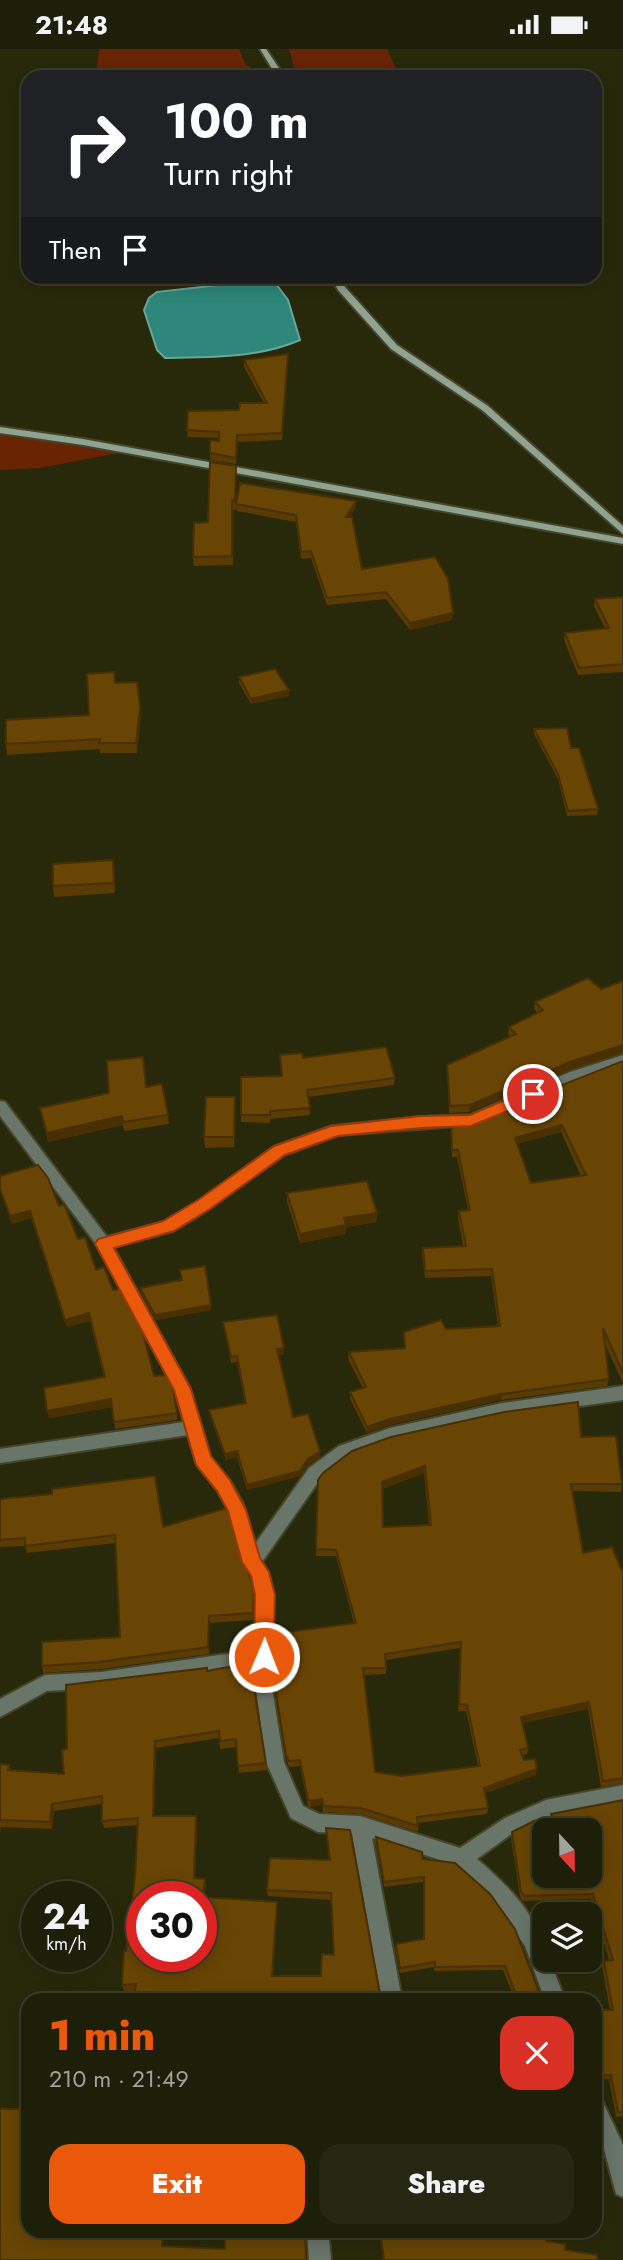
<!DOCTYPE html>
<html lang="en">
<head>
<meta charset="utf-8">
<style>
	:root { --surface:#1e1f08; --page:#262712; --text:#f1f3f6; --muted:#a1a29c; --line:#3c3d29; --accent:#ea580c }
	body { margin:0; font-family:Jost,sans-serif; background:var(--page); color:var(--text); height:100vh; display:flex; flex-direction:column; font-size:26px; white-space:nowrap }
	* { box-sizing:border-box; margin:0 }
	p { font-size:23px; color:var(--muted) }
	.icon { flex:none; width:38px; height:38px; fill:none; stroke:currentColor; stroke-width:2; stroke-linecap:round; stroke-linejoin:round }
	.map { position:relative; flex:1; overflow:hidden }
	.details { position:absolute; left:21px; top:1944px; width:581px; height:245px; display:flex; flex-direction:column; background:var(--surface); border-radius:21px; box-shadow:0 4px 18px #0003,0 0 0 2px var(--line) }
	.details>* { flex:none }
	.top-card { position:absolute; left:21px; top:21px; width:581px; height:214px; border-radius:21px; box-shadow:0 4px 18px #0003,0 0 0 2px var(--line); background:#202124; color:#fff; overflow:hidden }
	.needle { width:46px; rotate:158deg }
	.controls { position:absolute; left:532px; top:1769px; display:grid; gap:14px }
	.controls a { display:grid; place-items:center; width:70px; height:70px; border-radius:14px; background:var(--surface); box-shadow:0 4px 18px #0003,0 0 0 2px var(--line); font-size:35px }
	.speed { position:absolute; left:21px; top:1832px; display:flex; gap:14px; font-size:35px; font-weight:700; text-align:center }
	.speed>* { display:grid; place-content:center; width:91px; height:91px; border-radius:50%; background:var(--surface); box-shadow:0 4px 18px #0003,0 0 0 2px var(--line); line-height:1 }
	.speed small { font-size:18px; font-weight:400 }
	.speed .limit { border:10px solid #d22; background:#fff; color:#111 }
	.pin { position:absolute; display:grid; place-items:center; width:60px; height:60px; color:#fff; margin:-30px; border:4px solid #fff; border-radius:50%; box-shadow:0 2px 7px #0007 }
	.me { position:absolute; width:77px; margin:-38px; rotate:1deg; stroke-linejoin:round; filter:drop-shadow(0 0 5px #0008) }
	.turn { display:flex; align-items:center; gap:24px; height:147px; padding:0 28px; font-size:32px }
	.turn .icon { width:91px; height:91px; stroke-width:2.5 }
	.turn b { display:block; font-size:49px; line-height:60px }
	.then { display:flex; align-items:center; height:66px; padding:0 28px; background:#0003; gap:14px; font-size:26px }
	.round { display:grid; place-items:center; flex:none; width:74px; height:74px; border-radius:21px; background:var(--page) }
	.summary { display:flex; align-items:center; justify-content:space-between; height:119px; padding:0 28px }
	h1 { font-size:42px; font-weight:800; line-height:52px; color:var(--accent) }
	.action { display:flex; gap:14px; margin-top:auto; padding:14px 28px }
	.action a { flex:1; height:80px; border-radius:21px; background:var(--accent); color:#fff; font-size:28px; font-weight:800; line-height:80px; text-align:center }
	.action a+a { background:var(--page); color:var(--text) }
	.status { display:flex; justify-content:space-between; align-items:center; height:49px; padding:0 35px; background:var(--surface); direction:ltr }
	.status svg { height:19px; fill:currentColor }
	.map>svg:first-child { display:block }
	.green { fill:#692404 }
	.water { fill:#2e877a; stroke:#68a698; stroke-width:2 }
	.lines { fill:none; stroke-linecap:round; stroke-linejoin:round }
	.street-casing { stroke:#444529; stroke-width:4 }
	.secondary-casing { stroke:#444529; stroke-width:4 }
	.street { fill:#6a756a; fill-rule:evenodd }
	.secondary { fill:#90a290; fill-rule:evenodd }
	.wall { fill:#593b03; fill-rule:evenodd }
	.shaded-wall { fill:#493003 }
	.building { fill:#684504; stroke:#493003; stroke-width:2; fill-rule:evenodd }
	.route { fill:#ea580c; stroke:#983908; stroke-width:2 }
</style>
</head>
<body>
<div class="status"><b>21:48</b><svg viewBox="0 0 49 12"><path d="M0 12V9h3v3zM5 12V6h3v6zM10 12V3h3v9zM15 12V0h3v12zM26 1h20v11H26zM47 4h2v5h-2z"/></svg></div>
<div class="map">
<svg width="623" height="2211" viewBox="0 0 623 2211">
	<rect width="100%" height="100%" fill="#28290b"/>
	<!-- green -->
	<path class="green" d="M99,0H239L246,16L267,28H96Z
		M289,0H387L397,22H446L444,28H297Z
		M0,384L124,403L40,419L0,421Z"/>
	<!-- water -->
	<path class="water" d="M246,233L276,235L288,251L300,291C259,309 210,308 165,309L157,301L144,261L149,249L157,243Z"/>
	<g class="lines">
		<defs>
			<path id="street" d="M623,1006V1016L580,1031L471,1076L338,1086L284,1106L209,1160L173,1182L113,1198L190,1340L210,1408L230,1432L243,1455L255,1495L309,1419L339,1397L390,1379L502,1354L623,1337V1351L502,1368L390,1393L351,1407L321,1429L262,1513L268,1523L273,1546L270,1626L284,1713L303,1757L319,1765L360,1767L460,1799L505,1769L546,1751L623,1736V1754L546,1769L517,1781L477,1810C506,1835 544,1870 544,1911H550L565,1951H545L525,1897L491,1848L456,1816L372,1789L402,1951H382L352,1785L318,1783L291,1769L266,1713L253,1618L101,1639L47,1642L0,1668V1650L45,1626L101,1623L254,1601L257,1546L252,1526L244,1513L229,1462L218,1442L197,1416L188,1386L0,1414V1400L184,1373L175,1341L99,1199L0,1067V1052L5,1053L107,1188L164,1173L199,1152L274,1098L332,1077L421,1068L470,1066L570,1023Z
				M595,2048L602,2051L623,2096V2148L616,2145L604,2100L595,2081Z
				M307,2182H328L331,2211H309Z"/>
			<path id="secondary" d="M260,0H266L285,28H277Z
				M331,228H339L345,238L397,296L488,357L623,477V485L482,361L391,300L338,241Z
				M0,378L83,390L623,489V495L83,396L0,384Z"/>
		</defs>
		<!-- street casing -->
		<use href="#street" class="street-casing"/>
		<!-- secondary casing -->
		<use href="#secondary" class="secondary-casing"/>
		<!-- street -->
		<use href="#street" class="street"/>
		<!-- secondary -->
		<use href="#secondary" class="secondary"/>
	</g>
	<!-- wall -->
	<path class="wall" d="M244,311L288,312L282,391L237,393L236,415L210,411V391L219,392V389L188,388L187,381L239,361L264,354L244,318Z
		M236,427V461H232L233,516L194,517L193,508L208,473Z
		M236,455L355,459L350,468L362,520L452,571L410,581L386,550L327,556L311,509L301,510L296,473L237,462Z
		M623,548V623L578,626L564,591L565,584L605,579L594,557L595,550Z
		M239,628L289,647L251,655L239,634Z
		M115,634L141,668L137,704H100V700L7,706L6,695L89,666Z
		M534,680L598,760L597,766L567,767L558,730L534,685Z
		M113,811L115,844L54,848L53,837Z
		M623,932V1004L569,1021L469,1063L449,1064L447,1016L510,988L508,985L509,978L538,964L534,960L535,953L601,940Z
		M303,1009L395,1029L394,1036L308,1048L310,1066L270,1070V1074L241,1073V1028L281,1027Z
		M623,1012V1334L604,1293L609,1330L607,1337L501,1351L389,1376L367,1384L350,1350V1343L363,1339L348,1310L349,1303L404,1299V1283L498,1277L491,1227L425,1229L422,1206L423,1199L463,1197L458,1169L459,1162L468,1161L457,1108H452L451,1073L473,1071ZM561,1083L581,1127L531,1134L517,1095Z
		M146,1038L168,1066L169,1075L124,1082L123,1076L48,1093L40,1059Z
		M235,1048L234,1098L205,1099L204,1088Z
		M0,1127L59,1157L96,1221L113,1241L154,1327L177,1364V1371L115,1380L112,1358L49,1369L104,1328L90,1272L67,1278L31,1169L12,1175L0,1142Z
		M287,1144L377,1164L376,1173L346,1178V1185L300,1194L287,1153Z
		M140,1239L211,1261L156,1271L141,1244Z
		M223,1273L284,1305L279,1306L293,1368L320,1402V1408L307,1417L300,1427L247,1441L237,1408L226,1411L210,1367L209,1361L245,1354L237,1313L231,1314Z
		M581,1388L622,1435L621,1443L573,1442L583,1504L623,1520V1734L601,1738L588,1660L522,1674L528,1699L527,1705L522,1706L524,1711L536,1726L485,1744L488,1759L487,1765L418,1774V1783L361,1765L323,1763L322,1756L311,1758L308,1757L300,1717L289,1718L287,1712L272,1619L284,1609L281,1584L354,1574L336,1507H316L318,1431ZM424,1424L429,1476L383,1478L382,1440ZM460,1599L458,1662H466L478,1717L402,1727L375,1723L364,1626L386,1625V1611Z
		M0,1450L163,1478L254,1540L253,1571L209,1574V1605L101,1620L43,1624L42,1617L120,1588L116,1494L27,1504L25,1497L0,1498Z
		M207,1622L266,1714L267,1721L239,1724L237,1698L220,1700L219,1689L156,1699L154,1767H196L197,1774L195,1829L206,1836L204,1848L277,1859L273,1927H321L334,1906L331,1851L268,1847L267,1841L329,1811L326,1779L381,1947L124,1942L122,1936L135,1828L138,1776L104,1779L102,1772V1755L54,1762L52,1780L1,1778L0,1784V1715L9,1716L11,1721L64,1725L67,1700Z
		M623,1751V2067L616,2068L609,2030L595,2031V1961H610L602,1917L604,1912L609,1911L591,1850L523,1852L520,1848L511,1789L512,1783L551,1768V1765Z
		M376,1788L423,1810L542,1951H515L503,1921L434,1922V1918L400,1924L395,1899L396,1895L424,1890L423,1833L384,1838L375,1793Z
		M595,2112L602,2144L599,2149H595Z
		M330,2182H365V2184L331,2185Z
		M379,2182H546V2192L565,2201L597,2211H383Z"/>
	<!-- shaded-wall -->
	<path class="shaded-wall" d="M356,452L355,459L345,475L346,468Z
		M453,564L452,571L410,581V574Z
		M289,641V647L251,655V650Z
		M140,658L141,668L137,704L136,694Z
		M623,996L622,1004L569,1021L469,1063L470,1056L570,1013Z
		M122,1067L123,1076L48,1093L47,1084Z
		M562,1076L561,1083L514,1096L515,1089Z
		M30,1162L31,1169L12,1175L10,1167Z
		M377,1164L376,1173L346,1178V1185L300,1194V1185L344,1169Z
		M211,1256V1261L156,1271L155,1266Z
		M89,1264L90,1272L67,1278L65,1271Z
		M284,1299V1305L278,1306L277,1300Z
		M502,1345L501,1351L389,1376L367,1384V1378L390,1370Z
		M111,1350L113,1358L49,1369L47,1362Z
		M237,1402V1408L226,1411L225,1405Z
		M320,1402V1408L307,1417L300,1427L247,1441V1436L307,1411Z
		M425,1417L424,1424L382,1440V1433Z
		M589,1653L588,1660L520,1674L521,1668Z
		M155,1692L156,1699L154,1774L153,1767Z
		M537,1720L536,1726L483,1745L484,1739Z
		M322,1750V1756L311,1758V1752Z
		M52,1755L54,1762L52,1780L50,1773Z
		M196,1767L197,1774L195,1836L194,1829Z
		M163,2182H165L163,2201L162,2197Z"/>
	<!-- building -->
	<path class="building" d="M288,305L282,384L237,386L236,409L210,404V391L219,392V383L187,381L188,362L239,361L240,354H267L244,311Z
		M210,413L236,417L235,452L232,451V507L193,508L194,474L208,473Z
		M240,434L356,452L346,468H352L362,520L435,508L448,530L453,564L410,574L386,543L327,549L311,502L301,503L296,466L236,455Z
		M623,548V615L579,619L565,584L609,579L595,550Z
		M275,620L289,641L251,650L239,628Z
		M114,623L115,634L137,633L140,658L136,694H99L100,690L6,695V671L89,666L87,625Z
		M567,679L571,699H579L598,760L568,762L558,725L534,680Z
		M113,811L114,834L53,837V815Z
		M588,929L601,940L623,932V996L570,1013L470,1056L450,1057L447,1016L516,985L509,978L543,961L535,953Z
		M386,998L395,1029L307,1041L310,1059L270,1062V1066H241V1028L282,1027L280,1006L302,1004L303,1009Z
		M143,1008L146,1038L162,1035L168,1066L123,1073L122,1067L47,1084L40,1059L109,1044L107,1012Z
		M623,1012V1324L603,1279L609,1330L502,1345L390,1370L367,1378L350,1343L366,1338L349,1303L405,1299L404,1283L441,1271L446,1280L500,1277L492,1220L425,1222L423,1199L466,1197L459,1162L470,1161L458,1101H452L451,1073L473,1071ZM562,1076L586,1126L531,1134L515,1089Z
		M206,1048H235L234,1088H204Z
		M38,1116L48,1129L59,1157L64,1155L78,1190L85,1188L96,1221L104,1218L113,1241L121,1240L142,1280L154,1327L167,1326L172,1334L177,1364L114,1373L111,1350L47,1362L44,1339L105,1328L89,1264L65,1271L30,1162L10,1167L0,1139V1127Z
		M367,1132L377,1164L344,1169L346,1176L300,1185L287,1144Z
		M205,1217L211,1256L155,1266L140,1239L182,1231L180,1221Z
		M277,1266L284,1299L277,1300L293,1368L308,1365L320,1402L307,1411L300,1422L247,1436L237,1402L225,1405L209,1361L246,1354L237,1307L231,1308L223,1273Z
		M578,1353L581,1388L616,1387L622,1435H571L583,1504L612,1498L621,1520H623V1729L603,1732L589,1653L521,1668L528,1699L520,1701L524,1711L535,1710L537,1720L484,1739L488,1759L417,1768L418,1777L361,1759L323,1757L322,1750L311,1752L308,1751L300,1711L289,1712L286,1706L272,1619L273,1611L285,1609L281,1584L356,1574L336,1501L316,1500L318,1431L323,1424L352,1402L391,1388L504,1363ZM425,1417L431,1476L383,1478L382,1433ZM461,1593L459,1655L467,1656L480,1717L402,1727L375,1723L363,1619H386L385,1605Z
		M155,1427L163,1478L227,1459L254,1540L253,1564L209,1567L208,1598L99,1613L42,1617V1593L120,1588L115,1486L25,1497V1489L0,1491V1450L52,1445V1440Z
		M250,1614L266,1714L238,1717L236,1690L220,1692L219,1682L155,1692L153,1767H196L194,1829L205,1830L203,1848L277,1853L272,1927H321L322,1905L334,1906L331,1844L267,1841L270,1809L330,1811L326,1779L350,1781L381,1951H133L136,1935L122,1936L124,1902H126L135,1828L138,1769L102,1772V1747L52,1755L50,1773L0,1771V1715L9,1716L8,1721L64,1725L62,1701L67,1700L66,1636L207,1619V1622ZM142,1848H201V1908H142Z
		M623,1751V2063H618L611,2026L595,2027V1961H613L604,1912L613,1911L593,1845L525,1847L521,1843L512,1783L534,1772L552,1768L551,1765ZM544,1782H590V1827H544Z
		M376,1788L422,1803L423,1810L455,1814L490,1845L515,1880L542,1951H518L505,1917L435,1918V1913L400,1919L396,1895L424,1890V1828L384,1833Z
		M0,2060H28V2182H163L162,2197L225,2200V2182H305L306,2211H0Z
		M595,2112H598L602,2144L595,2145Z
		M380,2182H546V2192L566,2195L565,2201L597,2206V2211H384Z"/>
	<!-- route -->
	<path class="route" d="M533,1039L539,1041L541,1045L539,1049L471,1077L421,1079L338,1087L285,1106L210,1160L174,1182L114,1199L191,1340L211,1407L230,1431L246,1461L260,1509L269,1523L275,1546L273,1608L270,1614L264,1617L257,1614L254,1608L255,1546L251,1527L242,1513L228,1462L217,1442L196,1416L174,1341L95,1195L98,1190L163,1172L198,1151L274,1097L331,1077L421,1067L470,1066Z"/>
</svg>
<div class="controls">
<a><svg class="needle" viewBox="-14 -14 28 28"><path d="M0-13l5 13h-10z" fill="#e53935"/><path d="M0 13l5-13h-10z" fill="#a1a29c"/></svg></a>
<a><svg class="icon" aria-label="layers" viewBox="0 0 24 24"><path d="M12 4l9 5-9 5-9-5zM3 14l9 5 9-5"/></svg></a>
</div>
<div class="speed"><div>24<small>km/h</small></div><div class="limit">30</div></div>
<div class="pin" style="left:533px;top:1045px;background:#d93025"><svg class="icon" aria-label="arrive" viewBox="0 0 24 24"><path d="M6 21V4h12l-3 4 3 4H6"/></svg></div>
<svg class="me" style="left:264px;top:1608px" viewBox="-20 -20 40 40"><circle r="17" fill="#ea580c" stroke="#fff" stroke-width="3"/><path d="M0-11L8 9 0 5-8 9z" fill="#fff"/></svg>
<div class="top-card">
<div class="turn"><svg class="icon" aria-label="right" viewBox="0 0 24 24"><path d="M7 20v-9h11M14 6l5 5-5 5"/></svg><div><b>100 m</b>Turn right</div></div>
<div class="then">Then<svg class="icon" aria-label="arrive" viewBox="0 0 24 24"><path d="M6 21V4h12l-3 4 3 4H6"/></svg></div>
</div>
<section class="details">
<div class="summary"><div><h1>1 min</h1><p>210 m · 21:49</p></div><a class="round" style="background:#d93025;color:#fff"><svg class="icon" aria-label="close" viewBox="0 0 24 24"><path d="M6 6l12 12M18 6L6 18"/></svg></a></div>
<div class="action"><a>Exit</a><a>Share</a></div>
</section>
</div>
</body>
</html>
